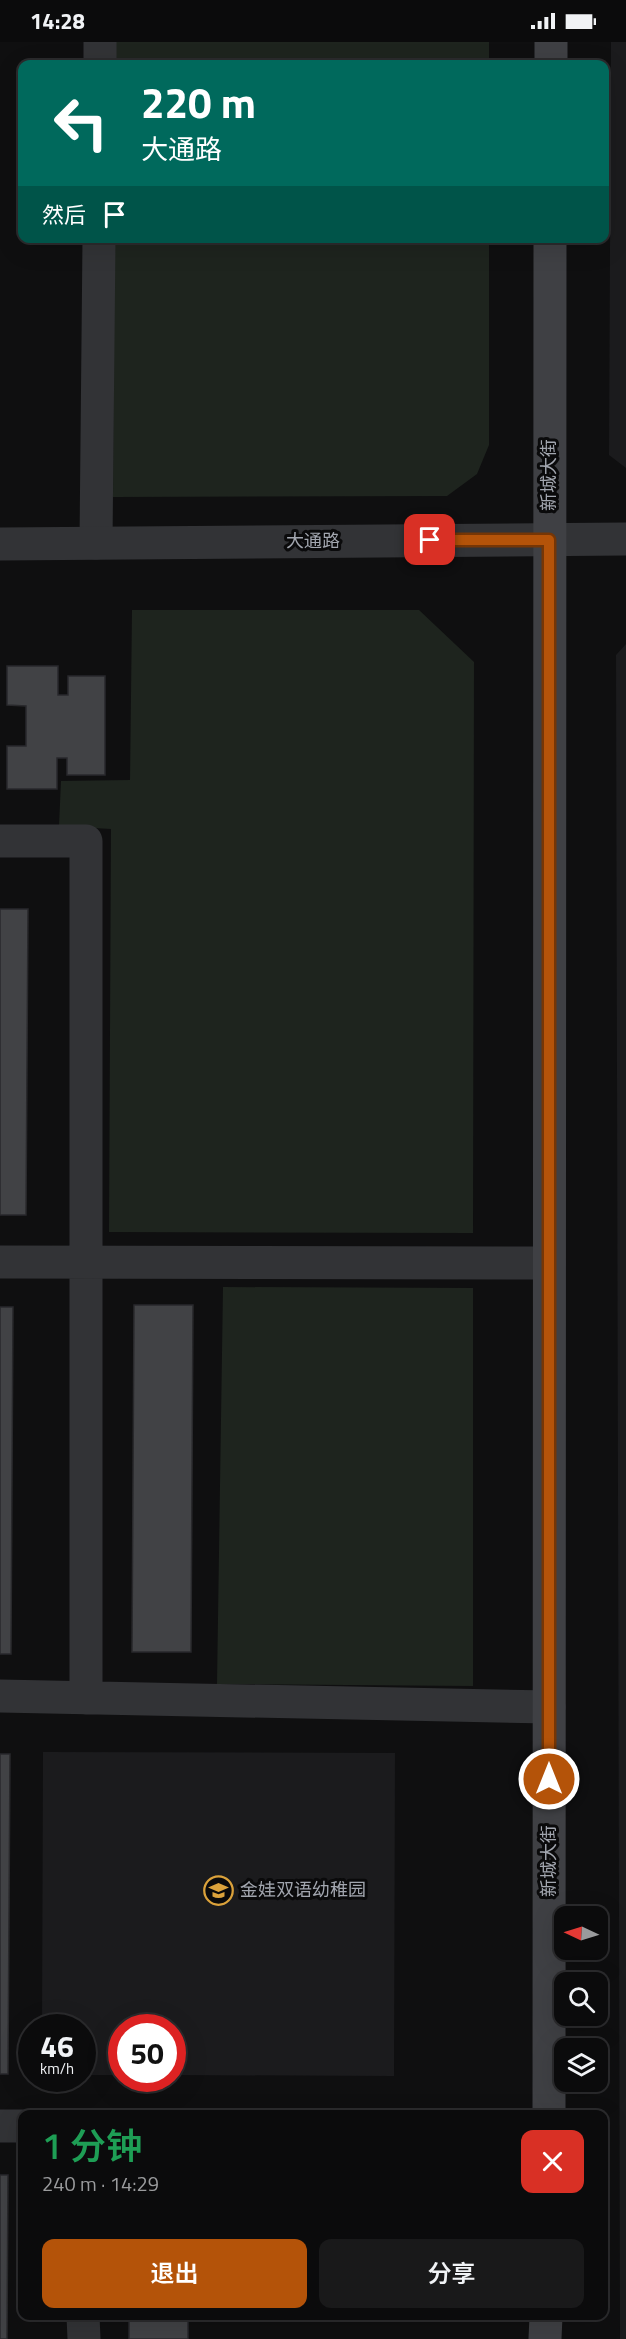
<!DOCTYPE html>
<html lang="zh">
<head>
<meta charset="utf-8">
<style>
	:root { --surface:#0b0b0c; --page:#19191a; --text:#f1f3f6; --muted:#9a9b9d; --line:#2b2b2d; --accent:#b45309 }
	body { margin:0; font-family:"Titillium Web","Noto Sans SC",sans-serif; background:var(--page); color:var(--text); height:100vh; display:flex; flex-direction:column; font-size:22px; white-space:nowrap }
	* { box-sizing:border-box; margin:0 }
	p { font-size:20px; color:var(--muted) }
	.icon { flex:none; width:33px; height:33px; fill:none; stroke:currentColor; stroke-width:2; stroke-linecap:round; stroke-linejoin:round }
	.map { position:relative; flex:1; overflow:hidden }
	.panel { position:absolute; left:18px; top:2068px; width:590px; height:210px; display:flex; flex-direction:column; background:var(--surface); border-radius:12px; box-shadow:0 6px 24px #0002,0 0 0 2px var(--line) }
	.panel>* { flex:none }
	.top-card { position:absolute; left:18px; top:18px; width:591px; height:183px; border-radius:12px; box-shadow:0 6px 24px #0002,0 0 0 2px var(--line); background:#00695c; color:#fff; overflow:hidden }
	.needle { width:39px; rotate:274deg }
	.fabs { position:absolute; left:554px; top:1864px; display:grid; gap:12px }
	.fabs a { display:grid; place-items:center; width:54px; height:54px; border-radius:12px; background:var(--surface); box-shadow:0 6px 24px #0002,0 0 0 2px var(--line); font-size:30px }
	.speed { position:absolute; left:18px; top:1972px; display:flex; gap:12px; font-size:30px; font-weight:700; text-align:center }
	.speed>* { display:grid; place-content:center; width:78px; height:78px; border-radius:50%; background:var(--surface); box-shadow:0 6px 24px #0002,0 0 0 2px var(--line); line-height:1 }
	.speed small { font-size:15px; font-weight:400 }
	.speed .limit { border:9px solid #d22; background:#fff; color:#111 }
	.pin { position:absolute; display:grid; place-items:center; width:51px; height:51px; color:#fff; margin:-26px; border-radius:12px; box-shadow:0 3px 9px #0006 }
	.me { position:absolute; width:66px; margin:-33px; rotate:0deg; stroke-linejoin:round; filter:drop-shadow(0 0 4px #0008) }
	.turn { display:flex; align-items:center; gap:21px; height:126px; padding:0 24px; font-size:27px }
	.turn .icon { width:78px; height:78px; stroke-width:2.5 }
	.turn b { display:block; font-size:42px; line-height:51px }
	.then { display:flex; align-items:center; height:57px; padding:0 24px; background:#0003; gap:12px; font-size:22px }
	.round { display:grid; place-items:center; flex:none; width:63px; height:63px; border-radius:12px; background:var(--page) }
	.headline { display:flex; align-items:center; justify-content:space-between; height:102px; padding:0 24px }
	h1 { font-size:36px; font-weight:600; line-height:45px; color:#1e9e55 }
	.action { display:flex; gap:12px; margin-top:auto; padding:12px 24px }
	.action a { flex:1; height:69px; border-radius:12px; background:var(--accent); color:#fff; font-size:24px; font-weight:600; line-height:69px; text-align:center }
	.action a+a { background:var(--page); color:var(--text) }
	.status { display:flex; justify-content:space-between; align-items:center; height:42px; padding:0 30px; background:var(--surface); direction:ltr }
	.status svg { height:16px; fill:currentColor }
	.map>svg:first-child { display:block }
	.built { fill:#1b1b1d }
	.green { fill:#1e241e }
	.building { fill:#414245; stroke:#29292c; stroke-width:1.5 }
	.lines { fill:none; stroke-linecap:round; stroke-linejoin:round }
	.minor { stroke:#323336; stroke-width:33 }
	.tertiary { stroke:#323336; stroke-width:33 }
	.secondary { stroke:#3f4044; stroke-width:33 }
	.route-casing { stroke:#753606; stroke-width:15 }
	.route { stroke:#b45309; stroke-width:10 }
	.labels { text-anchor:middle; stroke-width:6; stroke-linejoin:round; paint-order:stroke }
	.street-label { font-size:18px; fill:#a2a6af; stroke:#0a0a0b }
	.poi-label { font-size:18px; fill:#a2a6af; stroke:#0a0a0b; text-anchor:start }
</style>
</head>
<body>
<div class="status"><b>14:28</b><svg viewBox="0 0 49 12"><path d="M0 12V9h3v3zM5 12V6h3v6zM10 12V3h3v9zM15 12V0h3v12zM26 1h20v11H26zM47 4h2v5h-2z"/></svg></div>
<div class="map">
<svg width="626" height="2297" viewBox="0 0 626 2297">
	<rect width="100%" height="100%" fill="#0f0f10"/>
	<!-- built -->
	<path class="built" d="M611,0H626V426L609,413Z
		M626,602V2297H620L616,613Z
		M43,1710L395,1711L394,2034L173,2033L172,1986H122L121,2033H83L82,1986H42Z"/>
	<!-- green -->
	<path class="green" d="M115,0H489V22H115Z
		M114,197H489V403L477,432L447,454L113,455Z
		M132,568H419L474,620L473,1191L109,1190L111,787L59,784L61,739L130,738Z
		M223,1245L473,1246V1644L217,1642Z"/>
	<!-- building -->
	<path class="building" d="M7,624H58V653H68V634H105V733H67V716H57V747H7V704H26V664L7,663Z
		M0,867H28L26,1173H0Z
		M134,1263H193L191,1610H132Z
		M0,1265H13L11,1612H0Z
		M0,1712H10L8,2032H0Z
		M0,2133H8L7,2297H0Z
		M129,2274H188V2297H129Z"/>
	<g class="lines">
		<!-- minor -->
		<path class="minor" d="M100,22V0
			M96,501L99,196
			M0,799H86V1656
			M0,1220L549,1221
			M0,1654L549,1665
			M0,2084H22
			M83,2274L84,2297"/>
		<!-- tertiary -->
		<path class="tertiary" d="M0,502L626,497"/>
		<!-- secondary -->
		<path class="secondary" d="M551,22V0
			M549,2073L550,196
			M545,2297L546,2274"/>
	</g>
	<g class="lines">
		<defs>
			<path id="route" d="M430,498H549V1737"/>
		</defs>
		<!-- route casing -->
		<use href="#route" class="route-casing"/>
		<!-- route -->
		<use href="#route" class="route"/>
	</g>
	<!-- icons -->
	<defs>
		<symbol id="school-ring" viewBox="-11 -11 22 22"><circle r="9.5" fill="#0a0a0b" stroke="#dba23b" stroke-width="1.5"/><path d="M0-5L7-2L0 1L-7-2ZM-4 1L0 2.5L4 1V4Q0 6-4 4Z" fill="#dba23b"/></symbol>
	</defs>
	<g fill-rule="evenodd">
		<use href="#school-ring" x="202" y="1832" width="33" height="33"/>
	</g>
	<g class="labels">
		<!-- street labels -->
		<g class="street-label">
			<text transform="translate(549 433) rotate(-90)" y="6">新城大街</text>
			<text x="313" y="505">大通路</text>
			<text transform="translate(549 1819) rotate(-90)" y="6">新城大街</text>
		</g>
		<!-- poi labels -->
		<g class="poi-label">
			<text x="240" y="1854">金娃双语幼稚园</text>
		</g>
	</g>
</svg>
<div class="fabs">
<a><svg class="needle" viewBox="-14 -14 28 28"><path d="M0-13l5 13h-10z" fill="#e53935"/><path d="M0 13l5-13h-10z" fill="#9a9b9d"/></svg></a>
<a><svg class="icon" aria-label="search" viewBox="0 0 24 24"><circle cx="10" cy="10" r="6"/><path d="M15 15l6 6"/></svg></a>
<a><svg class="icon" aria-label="layers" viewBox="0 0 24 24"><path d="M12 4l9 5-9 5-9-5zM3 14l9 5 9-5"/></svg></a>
</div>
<div class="speed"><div>46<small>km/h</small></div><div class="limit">50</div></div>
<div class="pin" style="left:430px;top:498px;background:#d93025"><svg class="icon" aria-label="arrive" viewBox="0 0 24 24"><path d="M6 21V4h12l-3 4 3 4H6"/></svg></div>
<svg class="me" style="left:549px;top:1737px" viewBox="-20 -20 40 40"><circle r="17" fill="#b45309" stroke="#fff" stroke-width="3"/><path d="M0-11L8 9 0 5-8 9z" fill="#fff"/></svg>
<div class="top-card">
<div class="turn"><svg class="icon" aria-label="left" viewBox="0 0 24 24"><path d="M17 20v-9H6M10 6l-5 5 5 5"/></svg><div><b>220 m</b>大通路</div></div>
<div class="then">然后<svg class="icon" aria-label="arrive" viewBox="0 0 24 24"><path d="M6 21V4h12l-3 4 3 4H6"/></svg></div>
</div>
<section class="panel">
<div class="headline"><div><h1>1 分钟</h1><p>240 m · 14:29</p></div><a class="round" style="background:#d93025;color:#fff"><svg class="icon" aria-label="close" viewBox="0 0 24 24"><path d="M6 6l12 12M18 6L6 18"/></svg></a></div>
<div class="action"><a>退出</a><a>分享</a></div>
</section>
</div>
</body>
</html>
